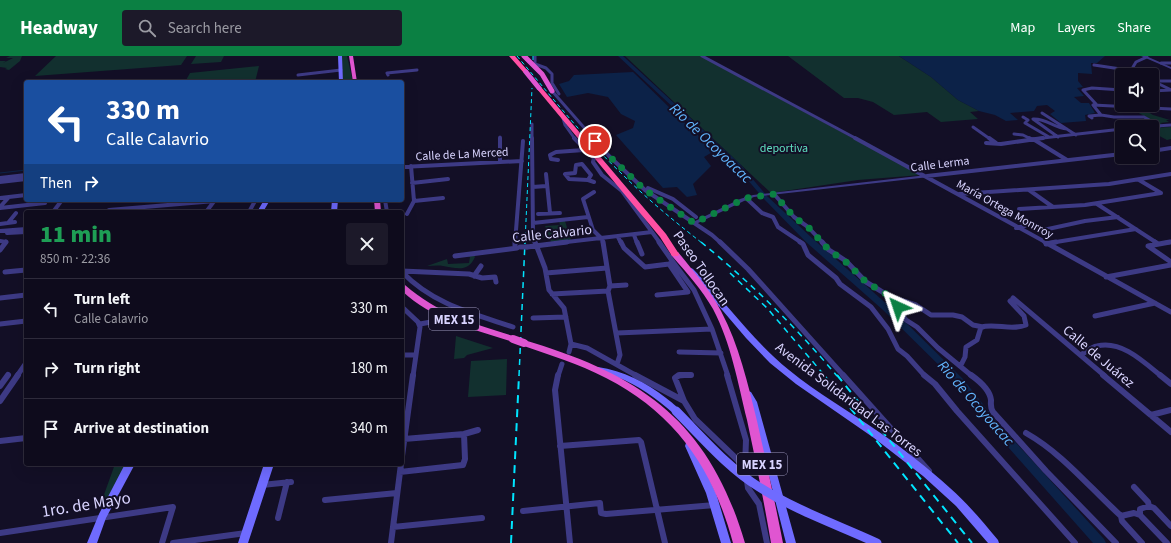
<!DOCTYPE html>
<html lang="en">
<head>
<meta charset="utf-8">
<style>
	:root { --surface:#0e0b1c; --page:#1c1929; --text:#f1f3f6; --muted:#9b9ba3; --line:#2e2b3b; --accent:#0b8043 }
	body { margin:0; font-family:"Source Sans 3",sans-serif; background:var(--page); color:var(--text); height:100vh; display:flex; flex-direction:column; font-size:15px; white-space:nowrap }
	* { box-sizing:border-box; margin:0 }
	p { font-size:13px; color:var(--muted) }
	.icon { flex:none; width:22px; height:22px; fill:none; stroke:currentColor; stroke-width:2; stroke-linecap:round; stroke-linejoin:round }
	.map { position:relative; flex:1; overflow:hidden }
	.sheet { position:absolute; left:24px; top:154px; width:380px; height:256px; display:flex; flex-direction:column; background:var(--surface); border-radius:4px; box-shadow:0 4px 16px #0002,0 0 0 1px var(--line) }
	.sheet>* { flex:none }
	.banner { position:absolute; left:24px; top:24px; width:380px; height:122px; border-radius:4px; box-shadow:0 4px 16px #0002,0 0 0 1px var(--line); background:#1a4fa0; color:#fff; overflow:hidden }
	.fabs { position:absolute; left:1115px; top:12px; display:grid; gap:8px }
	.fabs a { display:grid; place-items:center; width:44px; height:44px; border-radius:4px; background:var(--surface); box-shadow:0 4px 16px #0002,0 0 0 1px var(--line); font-size:20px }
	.pin { position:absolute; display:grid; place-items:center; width:34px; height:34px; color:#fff; margin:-17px; border:2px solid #fff; border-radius:50%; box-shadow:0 1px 4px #0007 }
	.me { position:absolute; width:44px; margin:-22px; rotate:318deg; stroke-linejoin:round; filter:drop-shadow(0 0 3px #0008) }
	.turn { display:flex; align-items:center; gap:14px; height:84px; padding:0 16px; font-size:18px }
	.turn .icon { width:52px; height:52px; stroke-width:2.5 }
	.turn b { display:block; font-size:28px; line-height:34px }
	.then { display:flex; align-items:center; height:38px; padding:0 16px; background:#0003; gap:8px; font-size:15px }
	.round { display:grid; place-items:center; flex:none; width:42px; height:42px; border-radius:4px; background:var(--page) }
	.head { display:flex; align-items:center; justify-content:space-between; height:68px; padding:0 16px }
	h1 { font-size:24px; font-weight:800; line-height:30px; color:#1e9e55 }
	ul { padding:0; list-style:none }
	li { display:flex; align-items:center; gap:12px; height:60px; padding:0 16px; border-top:1px solid var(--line) }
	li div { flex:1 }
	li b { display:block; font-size:15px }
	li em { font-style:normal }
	header { display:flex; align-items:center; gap:24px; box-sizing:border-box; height:56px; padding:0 20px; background:var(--accent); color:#fff }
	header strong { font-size:19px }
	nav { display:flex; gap:22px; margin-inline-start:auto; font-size:14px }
	.search { width:280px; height:36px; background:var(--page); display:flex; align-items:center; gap:10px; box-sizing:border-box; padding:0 14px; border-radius:4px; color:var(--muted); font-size:15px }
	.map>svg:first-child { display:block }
	.green { fill:#12302f }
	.water { fill:#0c2248 }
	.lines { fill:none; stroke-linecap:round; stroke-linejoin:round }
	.stream { stroke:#0c2248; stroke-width:1 }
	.river { fill:#0c2248; fill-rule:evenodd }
	.minor-tunnel { stroke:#312d47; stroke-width:5; stroke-dasharray:5 2.5; stroke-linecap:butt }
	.minor-far3 { stroke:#3d3a85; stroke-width:3 }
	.minor-far2 { stroke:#3d3a85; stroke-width:4 }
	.minor-far1 { stroke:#3d3a85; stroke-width:5 }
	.minor { stroke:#3d3a85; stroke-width:6 }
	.tertiary { fill:#3d3a85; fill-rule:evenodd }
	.secondary { fill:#6f6bff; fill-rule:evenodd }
	.trunk { fill:#e055d1; fill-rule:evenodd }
	.motorway { fill:#ff4fa3; fill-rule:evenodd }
	.rail-far2 { stroke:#00e5ff; stroke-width:1; stroke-dasharray:4 3; stroke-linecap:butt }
	.rail-far1 { stroke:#00e5ff; stroke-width:1.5; stroke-dasharray:6 5; stroke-linecap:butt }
	.rail { stroke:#00e5ff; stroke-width:2; stroke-dasharray:8 6; stroke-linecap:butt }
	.minor-bridge { stroke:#3d3a85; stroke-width:5 }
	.secondary-bridge { stroke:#6f6bff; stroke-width:9 }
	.trunk-bridge-far1 { stroke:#e055d1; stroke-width:5 }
	.trunk-bridge { stroke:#e055d1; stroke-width:8 }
	.route { stroke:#0b8043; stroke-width:7; stroke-dasharray:0 12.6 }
	.labels { text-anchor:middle; stroke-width:4; stroke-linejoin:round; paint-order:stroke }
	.far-park-label { font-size:12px; fill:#5fe0c0; stroke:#130f26 }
	.far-street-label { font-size:12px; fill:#d9d4ff; stroke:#130f26 }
	.shield { fill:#130f26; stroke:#9e99be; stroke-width:1 }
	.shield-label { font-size:13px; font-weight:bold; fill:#d9d4ff }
	.street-label { font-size:14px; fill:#d9d4ff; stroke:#130f26 }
	.water-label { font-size:15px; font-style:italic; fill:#62b6ff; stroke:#130f26 }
	.near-street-label { font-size:17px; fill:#d9d4ff; stroke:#130f26 }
</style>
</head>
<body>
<header>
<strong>Headway</strong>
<div class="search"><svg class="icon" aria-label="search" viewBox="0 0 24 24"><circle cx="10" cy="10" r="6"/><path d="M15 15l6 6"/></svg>Search here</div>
<nav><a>Map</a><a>Layers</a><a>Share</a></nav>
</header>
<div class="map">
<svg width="1171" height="487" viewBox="0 0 1171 487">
	<rect width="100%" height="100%" fill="#130f26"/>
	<!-- green -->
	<path class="green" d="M22,0L20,5L9,14L5,13L7,12L0,11V5H6L3,7L13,2H6L10,0Z
		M56,0H187L181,9L35,20Z
		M196,0H224L221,6L191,8Z
		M340,0H347L353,26H341Z
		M625,0H701L921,119L858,124L771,137Z
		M788,0H899L931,21L958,44L979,55L970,56L978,63L941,66L927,56L894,59L873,46L858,42H844Z
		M259,10L255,26H185L190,17Z
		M1130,52L1143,53L1153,59L1170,64H1166L1169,66L1160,67L1162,68L1160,69Z
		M1171,71V83L1167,84L1152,76V72Z
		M559,165H565L571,184L551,186L549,180L541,182L540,178L548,177L545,170L560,169Z
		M474,199L475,201C468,217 456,212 443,210C438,209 432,210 427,210L447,203L448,208L469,207L470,201L467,200Z
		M456,280L493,292L467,299L464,302L454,303Z
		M507,303L506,339L468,341L471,305Z
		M115,408H126L106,446L101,447Z"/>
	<!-- water -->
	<path class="water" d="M899,0H1105L1097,7H1091L1092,18L1078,17V25L1083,31L1077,32L1084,40L1074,41L1081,47H1089L1095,57L1085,59L1086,65L1061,67L1050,58L1055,55L1047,49L1037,50L1034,55L1010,57L1018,64L1006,65L995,59L979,55L958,44L931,21Z
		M633,16L714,95L704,101L711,110L693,128L697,139L687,141L677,131L663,132L616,79L633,72L635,65L621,58L608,41L588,37L567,41L559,28L569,25L574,19Z"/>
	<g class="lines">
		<!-- stream -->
		<path class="stream" d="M0,117L26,114"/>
		<!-- river -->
		<path class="river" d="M618,0H623L740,108L767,140L812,182L889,250L963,323L998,367L1104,483L1106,487H1093L992,373L957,327L883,254L806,186L763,142L736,110Z"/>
		<!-- minor-tunnel -->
		<path class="minor-tunnel" d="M441,259L448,253"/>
		<!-- minor-far3 -->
		<path class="minor-far3" d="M535,0V8L546,12L552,18V27L559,38
			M702,0L857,83
			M1161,7H1171
			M1094,9L1134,15
			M298,19L341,14
			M388,19L387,17L417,14
			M1140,19L1136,16L1133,11L1136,6L1147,1
			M1152,25H1171
			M1155,26L1171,34
			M552,35L594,83
			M1152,35L1171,34
			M1096,48L1083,34L1092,32L1122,34
			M1093,49L1171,53
			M1042,57L1076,79
			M562,59L565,69L575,83
			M1101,59L1114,61H1144L1160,70
			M1023,61L1028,64L1025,67L1049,81
			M1092,62L1089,60L1101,59L1093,49
			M532,68V83
			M973,71L990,83
			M1141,71L1171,69
			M1014,78L1023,79L1031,83
			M500,81V83
			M1058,81L1033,63C1046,62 1054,72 1067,73
			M1034,83L1122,73"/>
		<!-- minor-far2 -->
		<path class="minor-far2" d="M500,82V106
			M532,82L533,177L535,187
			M574,82L594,102L593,106L602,119L622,135L660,187
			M593,82L609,100L645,134L712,179L721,187
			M855,82L1047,187
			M989,82L996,87
			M1029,82L1031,83
			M1033,83L1067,104
			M986,87L1001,88L1043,82
			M1152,95L1171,92
			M558,104L551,103L550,99L556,96L584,94
			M582,108L591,119L588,124L569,123L565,118L575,117L576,109Z
			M402,111L522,105
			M546,118L550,157
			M927,120L1122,98
			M0,122L26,119
			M588,124L594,126
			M0,126L26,123
			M412,127L448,123
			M533,131L546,130
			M648,132L673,143L696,161
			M1029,134L1053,151
			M594,136L583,143L593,174L602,183L603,187
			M774,138L794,161L808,171L823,187
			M959,138L1109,128L1171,118
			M0,142L26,139
			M746,142L762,157L773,161L778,171L802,187
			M385,144L387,156
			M228,145L267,144
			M414,145L443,142
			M1097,148L1157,187
			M0,151L9,141
			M0,152L45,147
			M1019,153L1085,149L1161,137L1139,124
			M109,154L215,145
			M53,156L62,144
			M206,156L215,144
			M249,156L255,145
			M407,158L414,145L411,110
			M538,158L560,157
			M8,167L16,157
			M533,167L588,161
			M0,168L15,166
			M1016,172L1028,169L1040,173H1048L1085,165L1118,161
			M0,175L26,173
			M7,177L26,176
			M634,179L637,187
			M618,181L621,187
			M0,185L6,186L5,187
			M515,187L523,85
			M558,187L652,176
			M1050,187L1136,173
			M1164,187L1171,186"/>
		<!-- minor-far1 -->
		<path class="minor-far1" d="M535,186L545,212L549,234L564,252L571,288L569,296
			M603,186L610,230L608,235L620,299L617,308
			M621,186L624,192L645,211L669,208
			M637,186L642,198
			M659,186L673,206L669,208
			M720,186L748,213L844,320
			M800,186L803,188L808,199L836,222L840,228L871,251L888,273L898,293L907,300L925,320
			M822,186L829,194L846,205L866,226L894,243L900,256L906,264L917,271L938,292L972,320
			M1045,186L1171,256
			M1155,186L1158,188
			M1170,186L1148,190L1171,206
			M1046,188L1056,186
			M527,191L567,186
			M515,192V186
			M0,194L6,186
			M455,200L517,192
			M402,215L469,218L482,222L495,221L496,226
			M5,216L26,214
			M402,216C433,248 471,257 513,271
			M546,217L607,212
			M474,220L481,210
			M1106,221L1171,209
			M610,230L626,229
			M552,238L608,235
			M657,239L688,236L669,208
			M0,242L26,239
			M894,242L916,249L931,259H953L962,261L973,269L983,271
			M1013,242L1105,320
			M402,251L418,266L420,271L413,320
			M1095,260L1155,247
			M533,262L566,261
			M0,268L26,265
			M420,268L431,266L439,261
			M712,273L728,320
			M617,277L712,273L694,234L673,206
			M571,288L587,292L637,320
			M679,296L721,297
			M402,299H416
			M1080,299C1086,297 1090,291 1097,290C1121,284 1143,305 1161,320
			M961,309L965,301L966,291L977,284L981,271C996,267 1011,275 1026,269L1024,260L1010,245L1014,243
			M17,320L26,307
			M558,320L562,308
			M678,320L691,319"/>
		<!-- minor -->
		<path class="minor" d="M558,319L555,334L570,487
			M635,319L684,345L695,363L745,411L748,432L759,448L767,487
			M727,319L746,384L745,411
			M843,319L929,415
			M924,319L935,328L957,355L1075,487
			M971,319C978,324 990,334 991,344C991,349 990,351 993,356L1046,415L1116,487
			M1103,319L1171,376
			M1160,319L1171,328
			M0,330L8,319
			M0,345L18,319
			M684,345L675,322L679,319H691
			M1151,359L1171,354
			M1026,377C1063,398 1089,431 1121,460
			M404,383L464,378L478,374
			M0,385L26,382
			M560,390L639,384L641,386L665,487
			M402,400L413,319
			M400,416L463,409L465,403L464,378
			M262,429L291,426
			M1134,431L1148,446L1149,450
			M325,444L397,437
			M523,455L600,447L601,457L606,458L715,449
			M1140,459V453L1149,450L1154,452L1171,470
			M278,462L287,426
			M393,471L482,462
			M0,477L173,451L162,487
			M173,487L246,477
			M391,487L401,408
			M1142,487L1122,465L1121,460L1134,457L1140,459L1167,487"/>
		<!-- tertiary -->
		<path class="tertiary" d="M1141,0H1146L1171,11V13Z
			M927,119L929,120V121L754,141L744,145L696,168H692L691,167L740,143L753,139Z"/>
		<!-- secondary -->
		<path class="secondary" d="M338,0H342L343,26H339Z
			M264,144H270L263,156H257Z
			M332,144H338L337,156H331Z
			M691,212L693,213C726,246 753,285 789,314C817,337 849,355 879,376C904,393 928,412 950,432C968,448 983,466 998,484L999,487H988L956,450L923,420L874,382L796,328L770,307L746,282L689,215L688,214L689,213Z
			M598,311C623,315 646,326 666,342C671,346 677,350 680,355L679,357L676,358L673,357C656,342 638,329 617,321C610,319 602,318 595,316L594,314L595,312Z
			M748,335L751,336L757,346L796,487H786L756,369L749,347L744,338L745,336Z
			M689,386L692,387L716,437L731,487H721L706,437L685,390L686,387Z
			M125,408H135L106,462L97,487H87L99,458Z
			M264,408H274L248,487H238Z"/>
		<!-- trunk -->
		<path class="trunk" d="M349,0H353L357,26H353Z
			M374,144H380L381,156H375Z
			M672,196H678C693,215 710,233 721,255C739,289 748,328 757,365C766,405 775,446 783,487H771C764,446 756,405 747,364C738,327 731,287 713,253C702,234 687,217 672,200L671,198Z
			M402,228L405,229C438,258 475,268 516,281L517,283L516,285H510C472,273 432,263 402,235Z
			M524,284C642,319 709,365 745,487H733C713,413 676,358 606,322C579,308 550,299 521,289L520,287L521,285Z"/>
		<!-- motorway -->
		<path class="motorway" d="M509,0H515L528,15V17H524Z
			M537,31H541L666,178L679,198L678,200H672L660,181L537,33Z"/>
		<!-- rail-far2 -->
		<path class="rail-far2" d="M517,0C551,40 583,81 621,117C646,142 674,165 702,187
			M533,0V14
			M525,187L532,32"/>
		<!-- rail-far1 -->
		<path class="rail-far1" d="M701,186C751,227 796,271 837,320
			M730,217L767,252L825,320
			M519,320L525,186"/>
		<!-- rail -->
		<path class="rail" d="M824,319L958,487
			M837,319L972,487
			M511,487L519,319"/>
		<!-- minor-bridge -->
		<path class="minor-bridge" d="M520,191H527"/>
		<!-- secondary-bridge -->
		<path class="secondary-bridge" d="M676,355C702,381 727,411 759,431C795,454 838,469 877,487"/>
		<!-- trunk-bridge-far1 -->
		<path class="trunk-bridge-far1" d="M524,0L542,18L552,35
			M526,16L539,32"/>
		<!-- trunk-bridge -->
		<path class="trunk-bridge" d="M513,283L524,287"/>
	</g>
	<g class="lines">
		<!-- route -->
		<path class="route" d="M595,85L609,100L645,134L694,167L746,142L774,138L794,161L808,171L829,194L846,206L866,226L891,241L897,246L898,251"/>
	</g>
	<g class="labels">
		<!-- far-park labels -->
		<g class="far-park-label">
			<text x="784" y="96">deportiva</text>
		</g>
		<!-- far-street labels -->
		<g class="far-street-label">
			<text transform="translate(462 98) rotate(-3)" y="4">Calle de La Merced</text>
			<text transform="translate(940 108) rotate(-7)" y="4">Calle Lerma</text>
			<text transform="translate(1005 153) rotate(29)" y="4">María Ortega Monrroy</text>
		</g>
		<!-- shield labels -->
		<g class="shield">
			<rect x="429" y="252" width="50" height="22" rx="3"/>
			<rect x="737" y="397" width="50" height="22" rx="3"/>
		</g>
		<g class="shield-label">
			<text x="454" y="268">MEX 15</text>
			<text x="762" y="413">MEX 15</text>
		</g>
		<!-- street labels -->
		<g class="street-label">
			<text transform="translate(552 177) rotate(-6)" y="5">Calle Calvario</text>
			<text transform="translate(702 212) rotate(55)" y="5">Paseo Tollocan</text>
			<text transform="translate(1099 300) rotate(40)" y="5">Calle de Juárez</text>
			<text transform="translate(849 343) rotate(37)" y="5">Avenida Solidaridad Las Torres</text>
		</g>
		<!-- water labels -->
		<g class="water-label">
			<text transform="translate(711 87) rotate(44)" y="5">Rio de Ocoyoacac</text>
			<text transform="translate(976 347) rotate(49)" y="5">Rio de Ocoyoacac</text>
		</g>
		<!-- near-street labels -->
		<g class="near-street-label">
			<text transform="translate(86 448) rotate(-9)" y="6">1ro. de Mayo</text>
		</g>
	</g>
</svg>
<div class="fabs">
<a><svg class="icon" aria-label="sound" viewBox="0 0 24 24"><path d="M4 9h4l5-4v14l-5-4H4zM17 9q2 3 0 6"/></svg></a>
<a><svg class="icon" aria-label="search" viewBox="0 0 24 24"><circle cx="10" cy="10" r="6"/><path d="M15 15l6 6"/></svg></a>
</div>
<div class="pin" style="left:595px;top:85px;background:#d93025"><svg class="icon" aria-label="arrive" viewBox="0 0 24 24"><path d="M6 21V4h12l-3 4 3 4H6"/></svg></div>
<svg class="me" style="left:898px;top:251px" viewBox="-20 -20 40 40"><path d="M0-17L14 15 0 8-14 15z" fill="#0b8043" stroke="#fff" stroke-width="4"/></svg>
<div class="banner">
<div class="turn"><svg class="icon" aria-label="left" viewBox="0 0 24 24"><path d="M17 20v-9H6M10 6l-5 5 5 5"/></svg><div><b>330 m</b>Calle Calavrio</div></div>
<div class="then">Then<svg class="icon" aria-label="right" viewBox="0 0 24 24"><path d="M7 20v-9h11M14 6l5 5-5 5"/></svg></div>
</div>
<section class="sheet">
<div class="head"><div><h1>11 min</h1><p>850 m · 22:36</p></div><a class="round"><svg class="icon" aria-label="close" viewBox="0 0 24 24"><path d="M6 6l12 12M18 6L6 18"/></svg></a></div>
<ul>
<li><svg class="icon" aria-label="left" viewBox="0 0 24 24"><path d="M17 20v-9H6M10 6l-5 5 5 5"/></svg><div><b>Turn left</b><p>Calle Calavrio</p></div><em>330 m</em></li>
<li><svg class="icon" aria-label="right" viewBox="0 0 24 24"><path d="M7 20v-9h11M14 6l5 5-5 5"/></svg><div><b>Turn right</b></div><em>180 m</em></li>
<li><svg class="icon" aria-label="arrive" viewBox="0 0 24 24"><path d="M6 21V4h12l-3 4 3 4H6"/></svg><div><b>Arrive at destination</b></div><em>340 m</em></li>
</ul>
</section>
</div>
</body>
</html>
